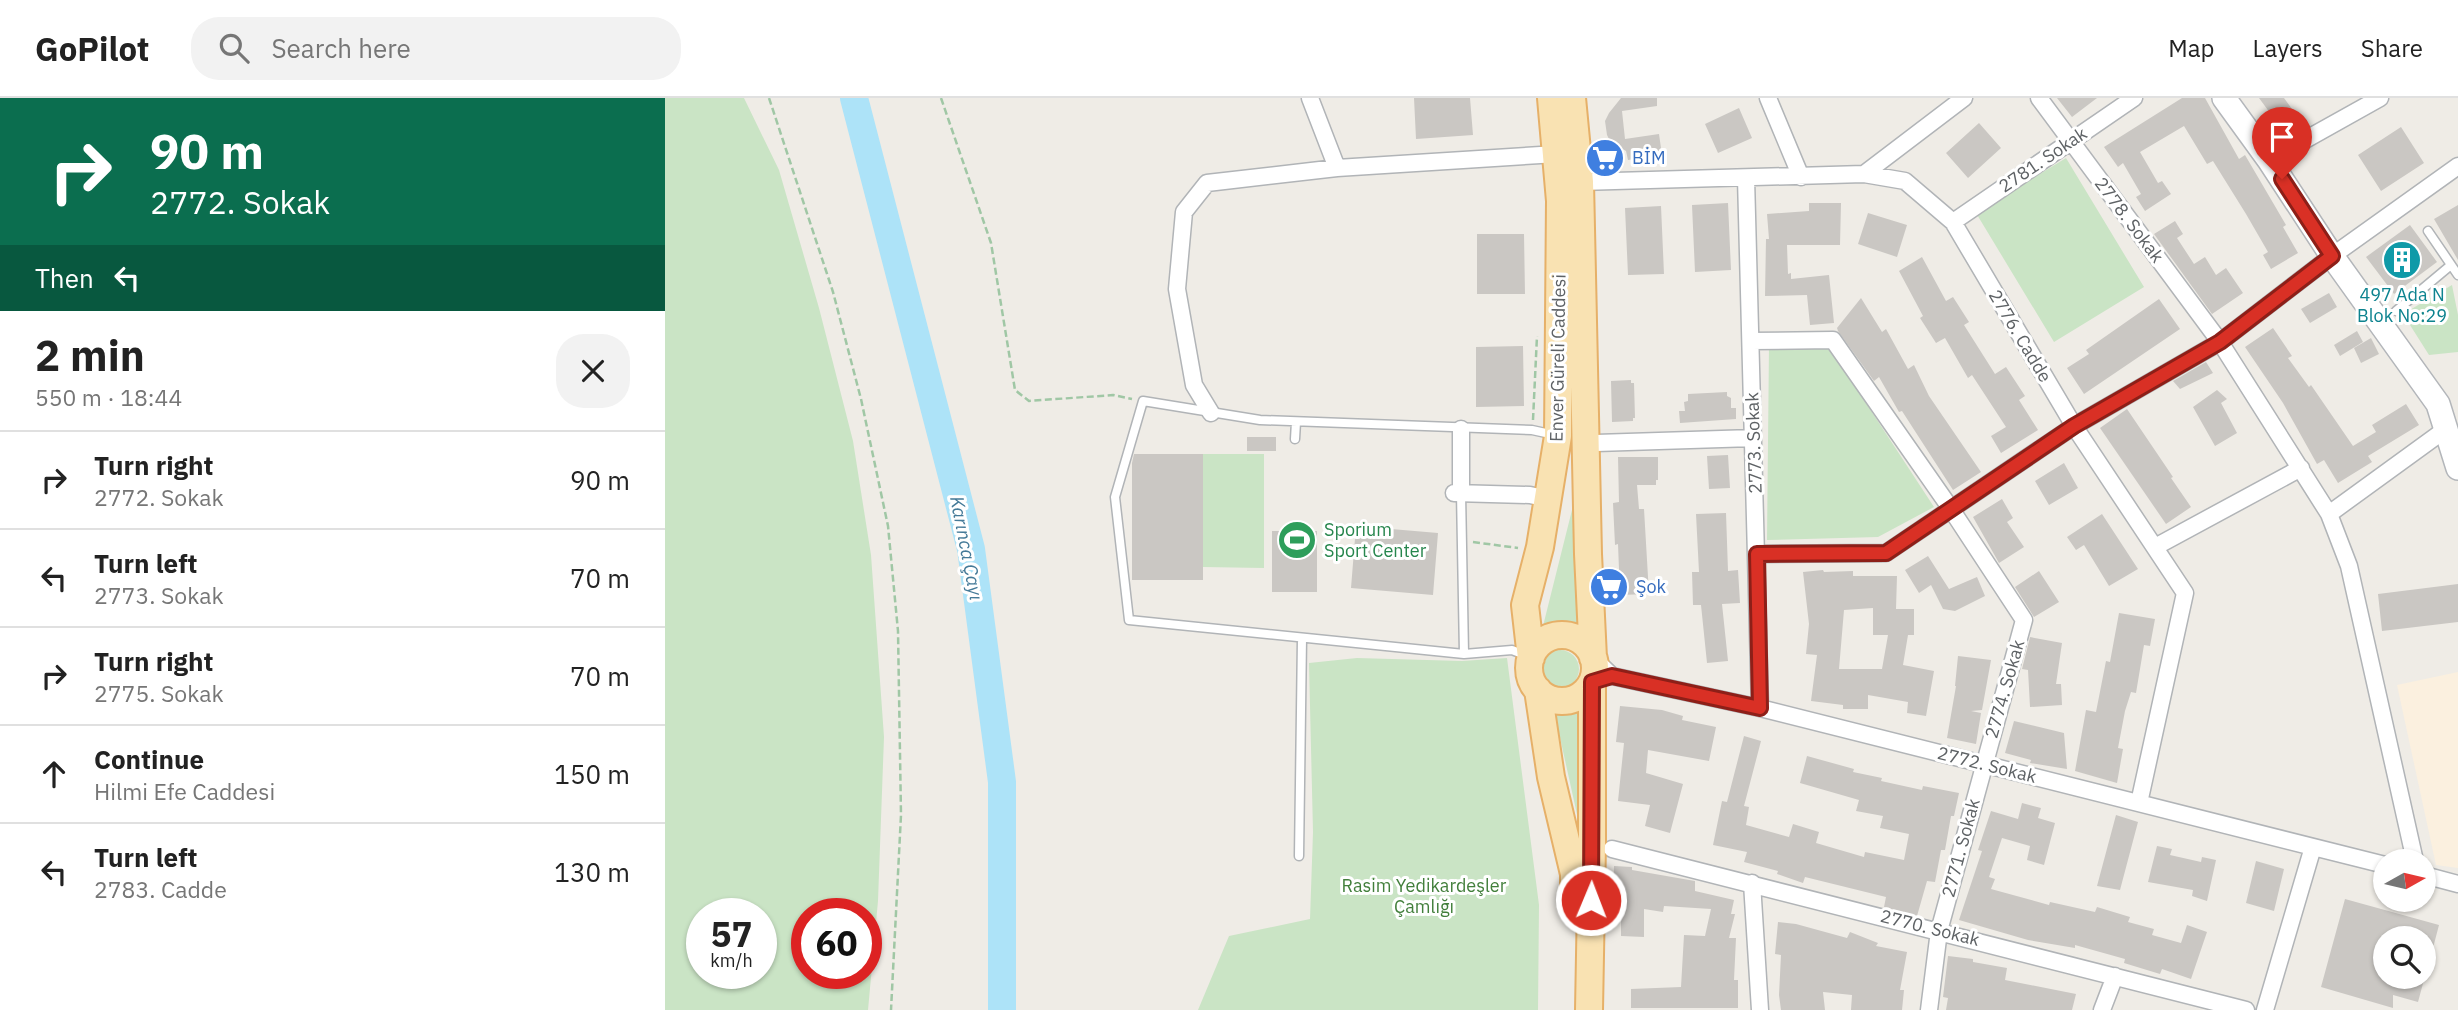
<!DOCTYPE html>
<html lang="en">
<head>
<meta charset="utf-8">
<style>
	:root { --surface:#fff; --page:#f2f2f2; --text:#222; --muted:#767676; --line:#e0e0e0 }
	body { margin:0; font-family:"IBM Plex Sans",sans-serif; background:var(--page); color:var(--text); height:100vh; display:flex; flex-direction:column; font-size:26px; white-space:nowrap }
	* { box-sizing:border-box; margin:0 }
	p { font-size:23px; color:var(--muted) }
	.icon { flex:none; width:38px; height:38px; fill:none; stroke:currentColor; stroke-width:2; stroke-linecap:round; stroke-linejoin:round }
	.map { position:relative; flex:1; overflow:hidden }
	.details { display:flex; flex-direction:column; background:var(--surface); width:665px }
	.details>* { flex:none }
	.top-card { background:#0b6e4f; color:#fff; overflow:hidden }
	.needle { width:46px; rotate:82deg }
	.tools { position:absolute; left:1708px; top:751px; display:grid; gap:14px }
	.tools a { display:grid; place-items:center; width:63px; height:63px; border-radius:50%; background:var(--surface); box-shadow:0 2px 5px #0004; font-size:35px }
	.speed { position:absolute; left:21px; top:800px; display:flex; gap:14px; font-size:35px; font-weight:700; text-align:center }
	.speed>* { display:grid; place-content:center; width:91px; height:91px; border-radius:50%; background:var(--surface); box-shadow:0 2px 5px #0004; line-height:1 }
	.speed small { font-size:18px; font-weight:400 }
	.speed .limit { border:10px solid #d22; background:#fff; color:#111 }
	.pin { position:absolute; display:grid; place-items:center; width:60px; height:60px; color:#fff; margin:-72px -30px; border-radius:50% 50% 50% 0; rotate:-45deg; box-shadow:0 0 7px #0007 }
	.pin .icon { rotate:45deg }
	.me { position:absolute; width:77px; margin:-38px; rotate:1deg; stroke-linejoin:round; filter:drop-shadow(0 0 5px #0008) }
	.turn { display:flex; align-items:center; gap:24px; height:147px; padding:0 35px; font-size:32px }
	.turn .icon { width:91px; height:91px; stroke-width:2.5 }
	.turn b { display:block; font-size:49px; line-height:60px }
	.then { display:flex; align-items:center; height:66px; padding:0 35px; background:#0003; gap:14px; font-size:26px }
	.round { display:grid; place-items:center; flex:none; width:74px; height:74px; border-radius:28px; background:var(--page) }
	.overview { display:flex; align-items:center; justify-content:space-between; height:119px; padding:0 35px }
	h1 { font-size:42px; font-weight:800; line-height:52px }
	ul { padding:0; list-style:none }
	li { display:flex; align-items:center; gap:21px; height:98px; padding:0 35px; border-top:2px solid var(--line) }
	li div { flex:1 }
	li b { display:block; font-size:26px }
	li em { font-style:normal }
	header { display:flex; align-items:center; gap:42px; box-sizing:border-box; height:98px; padding:0 35px; background:var(--surface); border-bottom:2px solid var(--line) }
	header strong { font-size:33px }
	nav { display:flex; gap:38px; margin-inline-start:auto; font-size:24px }
	.search { width:490px; height:63px; background:var(--page); display:flex; align-items:center; gap:18px; box-sizing:border-box; padding:0 24px; border-radius:28px; color:var(--muted); font-size:26px }
	main { display:flex; flex:1; min-height:0 }
	.map>svg:first-child { display:block }
	.commercial { fill:#fbf0df }
	.green { fill:#cae4c5; fill-rule:evenodd }
	.lines { fill:none; stroke-linecap:round; stroke-linejoin:round }
	.river { stroke:#ade3f8; stroke-width:28 }
	.building { fill:#cac7c3; fill-rule:evenodd }
	.service-casing { stroke:#b1b4b7; stroke-width:11 }
	.minor-casing { stroke:#b1b4b7; stroke-width:19 }
	.secondary-casing { stroke:#b3b6ba; stroke-width:26 }
	.primary-casing { stroke:#e6b068; stroke-width:30 }
	.path { stroke:#a0c7a5; stroke-width:2.5; stroke-dasharray:7 3.5; stroke-linecap:butt }
	.service { stroke:#fff; stroke-width:8 }
	.minor { stroke:#fff; stroke-width:16 }
	.secondary { stroke:#fff; stroke-width:23 }
	.primary { stroke:#f9e2b2; stroke-width:26 }
	.route-casing { stroke:#8d1f18; stroke-width:18 }
	.route { stroke:#d93025; stroke-width:12 }
	.labels { text-anchor:middle; stroke-width:6; stroke-linejoin:round; paint-order:stroke }
	.shop-label { font-size:18px; fill:#366cbe; stroke:#fff; text-anchor:start }
	.street-label { font-size:18px; fill:#5e6265; stroke:#fff }
	.culture-label { font-size:18px; fill:#0d838f; stroke:#fff }
	.leisure-label { font-size:18px; fill:#27864d; stroke:#fff; text-anchor:start }
	.park-label { font-size:18px; fill:#427f3b; stroke:#fff }
	.water-label { font-size:19px; font-style:italic; fill:#447a98; stroke:#fff }
</style>
</head>
<body>
<header>
<strong>GoPilot</strong>
<div class="search"><svg class="icon" aria-label="search" viewBox="0 0 24 24"><circle cx="10" cy="10" r="6"/><path d="M15 15l6 6"/></svg>Search here</div>
<nav><a>Map</a><a>Layers</a><a>Share</a></nav>
</header>
<main>
<section class="details">
<div class="top-card">
<div class="turn"><svg class="icon" aria-label="right" viewBox="0 0 24 24"><path d="M7 20v-9h11M14 6l5 5-5 5"/></svg><div><b>90 m</b>2772. Sokak</div></div>
<div class="then">Then<svg class="icon" aria-label="left" viewBox="0 0 24 24"><path d="M17 20v-9H6M10 6l-5 5 5 5"/></svg></div>
</div>
<div class="overview"><div><h1>2 min</h1><p>550 m · 18:44</p></div><a class="round"><svg class="icon" aria-label="close" viewBox="0 0 24 24"><path d="M6 6l12 12M18 6L6 18"/></svg></a></div>
<ul>
<li><svg class="icon" aria-label="right" viewBox="0 0 24 24"><path d="M7 20v-9h11M14 6l5 5-5 5"/></svg><div><b>Turn right</b><p>2772. Sokak</p></div><em>90 m</em></li>
<li><svg class="icon" aria-label="left" viewBox="0 0 24 24"><path d="M17 20v-9H6M10 6l-5 5 5 5"/></svg><div><b>Turn left</b><p>2773. Sokak</p></div><em>70 m</em></li>
<li><svg class="icon" aria-label="right" viewBox="0 0 24 24"><path d="M7 20v-9h11M14 6l5 5-5 5"/></svg><div><b>Turn right</b><p>2775. Sokak</p></div><em>70 m</em></li>
<li><svg class="icon" aria-label="ahead" viewBox="0 0 24 24"><path d="M12 20V5M6 11l6-6 6 6"/></svg><div><b>Continue</b><p>Hilmi Efe Caddesi</p></div><em>150 m</em></li>
<li><svg class="icon" aria-label="left" viewBox="0 0 24 24"><path d="M17 20v-9H6M10 6l-5 5 5 5"/></svg><div><b>Turn left</b><p>2783. Cadde</p></div><em>130 m</em></li>
</ul>
</section>
<div class="map">
<svg width="1793" height="912" viewBox="0 0 1793 912">
	<rect width="100%" height="100%" fill="#efece6"/>
	<!-- commercial -->
	<path class="commercial" d="M1793,574V770L1771,767L1732,587Z"/>
	<!-- green -->
	<path class="green" d="M0,0H79L114,72L154,210L188,343L206,457L219,639L213,803L203,912H0ZM37,816H96V875H37ZM142,816H201V875H142Z
		M1401,60L1479,189L1389,244L1311,115Z
		M1787,187L1793,217V254L1764,257L1738,216Z
		M1163,247L1269,409L1213,439L1102,442L1104,248Z
		M538,356H599V470L538,469Z
		M918,368V535L895,527L877,532Z
		M876 571a19 19 0 1 1 38 0a19 19 0 1 1-38 0Z
		M692,560L797,563L842,560L874,807L873,912H533L564,838L645,821L648,734L644,565Z
		M923,613V766L890,617H901Z"/>
	<g class="lines">
		<!-- river -->
		<path class="river" d="M189,0L306,451L337,684V912"/>
	</g>
	<!-- building -->
	<path class="building" d="M749,0H805L808,37L751,41Z
		M956,0H992V8L957,13L960,41L994,36L997,57L963,62L961,53L945,43L942,37L940,23L944,15Z
		M1392,0H1432L1407,19Z
		M1517,0H1540L1574,61L1580,57L1621,127L1618,129L1633,155L1606,171L1598,157L1603,154L1581,116L1548,63L1542,66L1519,28L1475,54L1493,85L1497,83L1506,96L1480,113L1471,99L1476,96L1458,65L1453,69L1439,49Z
		M1594,0H1619L1635,22L1619,34Z
		M1074,10L1087,40L1053,55L1040,26Z
		M1314,25L1336,50L1303,80L1281,55Z
		M1736,29L1759,65L1716,93L1693,57Z
		M1063,105L1066,172L1030,174L1027,107Z
		M1144,105H1176L1175,147H1122L1123,176L1126,175V181L1164,177L1169,225L1145,227L1142,197L1100,198L1101,141H1104L1102,116L1144,113Z
		M1793,107V162L1769,121Z
		M996,108L999,176L963,177L960,110Z
		M1203,115L1242,127L1232,159L1193,146Z
		M1510,123L1518,136L1512,140L1529,166L1540,159L1551,177L1561,170L1578,195L1547,216L1489,136Z
		M1745,127L1772,164L1729,196L1701,159Z
		M812,136H859L860,196H812Z
		M1257,159L1281,203L1288,199L1304,224L1299,227L1330,276L1341,269L1360,298L1354,302L1373,332L1336,355L1326,338L1341,329L1307,277L1303,280L1280,240L1271,245L1255,220L1258,218L1234,173Z
		M1664,195L1672,209L1645,225L1636,211Z
		M1196,200L1217,234L1221,231L1243,271L1249,267L1264,298L1316,374L1288,392L1237,313L1234,314L1214,279L1209,283L1173,233L1172,230Z
		M1494,201L1515,231L1419,296L1402,270L1424,256L1421,252Z
		M1608,230L1627,258L1623,260L1644,289L1646,287L1688,348L1711,334L1707,327L1741,306L1754,327L1703,358L1707,364L1673,385L1659,362L1652,366L1618,305L1580,249Z
		M1692,233L1698,244L1675,258L1669,247Z
		M1706,240L1714,256L1696,265L1689,250Z
		M858,248L859,308L811,309V249Z
		M1541,264L1548,275L1515,291L1508,283Z
		M966,282V285H969L970,320H968V323L947,324L946,283Z
		M1552,292L1562,301L1556,305L1572,335L1550,348L1528,309Z
		M1062,294V298L1066,300V310H1071V321L1015,325L1014,313H1020L1019,304L1023,303V296Z
		M1462,311L1508,379L1506,380L1526,409L1501,426L1435,330Z
		M582,339H611V353H582Z
		M469,356H538V482H467V365Z
		M1063,357L1065,390L1044,391L1042,358Z
		M953,359H993V382H991V387H972L974,411H979L984,496L955,497L953,446L950,447L948,405L954,404Z
		M1399,365L1413,390L1384,407L1370,383Z
		M1337,401L1348,420L1342,424L1359,449L1334,465L1308,419Z
		M1061,415L1063,473L1073,472L1075,505L1057,506L1063,563L1042,565L1036,507H1028L1027,474H1034L1031,416Z
		M1437,416L1473,471L1444,488L1419,447L1411,452L1402,439Z
		M691,428L773,435L768,497L686,490Z
		M607,433H652V494H607Z
		M1263,458L1284,491L1312,479L1320,498L1290,513L1278,511L1266,487L1254,495L1240,472Z
		M1158,472L1159,474L1188,473V478H1232L1231,511H1249V537H1243L1238,567L1269,573L1261,618L1242,615L1243,604L1203,597V611H1178V607L1146,603L1152,557L1141,556L1144,526L1138,474ZM1208,510V537H1223L1217,571H1174L1179,512Z
		M1374,473L1394,504L1369,519L1350,489Z
		M1793,486V524L1717,533L1713,496Z
		M1454,515L1490,521L1485,548L1479,547L1471,595L1466,594L1460,613L1453,650L1458,651L1452,685L1410,673L1421,612L1431,614L1441,563L1445,564Z
		M1365,539L1397,545L1391,586H1396L1397,607L1365,609L1363,572L1357,571Z
		M1293,558L1326,562L1317,612L1306,613L1316,615L1311,646L1282,640L1291,588H1290Z
		M955,608L997,612L1018,618L1017,622L1051,629L1044,663L983,652L981,675L1018,686L1005,735L980,728L985,707L953,703L959,645L951,644Z
		M1349,623L1399,635L1402,671L1365,665L1366,662L1340,655Z
		M1079,638L1096,643L1079,708L1084,709L1081,727L1124,739L1128,726L1154,734L1151,745L1199,759L1200,754L1239,762L1244,736L1215,730L1218,718L1191,713L1194,702L1135,685L1142,658L1189,671L1188,674L1217,680L1216,683L1257,692L1258,688L1294,695L1289,718H1286L1280,752H1276L1270,784L1262,783L1252,818L1219,809L1221,799L1140,779L1138,785L1112,776L1113,773L1079,764L1082,754L1048,747L1057,703L1062,704Z
		M1357,705L1376,710L1373,720L1390,725L1379,767L1362,762L1365,748L1337,740L1324,779L1330,781L1326,791L1384,807L1385,804L1430,814L1432,809L1465,819L1463,824L1489,831L1487,837L1516,845L1522,827L1542,834L1526,881L1497,871L1495,876L1459,865L1460,861L1410,847V850L1363,842L1294,822L1317,753L1313,752L1326,713L1353,721Z
		M1451,717L1473,724L1455,792L1432,788Z
		M1492,748L1507,751L1505,757L1536,764L1537,759L1551,762L1542,803L1527,798L1528,792L1483,784Z
		M1591,763L1619,771L1609,813L1581,805Z
		M949,768L967,769V772L1030,783V793L1069,802L1066,816H1070L1064,840H1071L1069,882H1073V910H966V891L1016,889L1019,837L1040,838L1046,811L999,808L998,814L979,811V839L956,838V803L948,802Z
		M1680,801L1774,827L1763,869L1759,868V840H1720V878H1760L1753,904L1728,897V910L1656,889Z
		M1113,824L1131,826L1182,840L1185,834L1213,845L1211,848L1242,854L1235,892H1239L1237,912H1186L1187,897L1158,894L1160,912H1116L1114,897L1116,857L1110,856Z
		M1283,858L1308,861V864L1342,870L1340,882L1411,896L1407,912H1281L1283,900L1278,899Z"/>
	<g class="lines">
		<defs>
			<path id="service" d="M1763,133L1793,177
				M1731,213L1786,167
				M630,341L631,324
				M796,395L799,556L847,552L860,557
				M799,556L464,522L450,399L478,303L595,322L867,332L890,337
				M634,758L637,540"/>
			<path id="minor" d="M1103,0L1136,79
				M1374,0L1555,244L1664,416L1684,468L1750,763
				M1604,62L1715,0
				M672,70L892,56
				M1199,76L1299,0
				M1081,80L1095,610
				M915,84L1199,76L1240,83L1288,124L1409,328L1520,495L1474,705
				M1288,124L1469,0
				M1086,243L1168,242L1286,411L1359,522L1274,833L1264,912
				M546,315L529,287L512,191L519,114L542,85L672,70L645,0
				M796,331V395
				M931,345L1088,340
				M789,395L865,397L883,401
				M1664,416L1781,331
				M1490,449L1636,370
				M1092,456L1221,455L1409,328L1555,244L1667,158L1793,68
				M928,560L947,578L1095,610L1720,767
				M947,751L1581,912
				M1759,777L1793,786
				M1087,785L1095,912
				M1437,912L1450,878
				M1600,912L1648,749"/>
			<path id="secondary" d="M1559,0L1604,62L1667,158L1773,306L1793,370"/>
			<path id="primary" d="M907,0L915,84L923,456L928,560
				M864 570a33 33 0 1 1 66 0a33 33 0 1 1-66 0Z
				M866,560L860,507L875,449L893,338L895,103L886,0
				M873,592L886,679L909,776V807
				M924,912L927,747V584"/>
		</defs>
		<!-- service casing -->
		<use href="#service" class="service-casing"/>
		<!-- minor casing -->
		<use href="#minor" class="minor-casing"/>
		<!-- secondary casing -->
		<use href="#secondary" class="secondary-casing"/>
		<!-- primary casing -->
		<use href="#primary" class="primary-casing"/>
		<!-- path -->
		<path class="path" d="M104,0L168,194L196,301L223,428L233,533L236,717L226,912
			M276,0L326,145L350,292L364,303L448,297L467,301
			M868,322L872,238
			M808,444L853,450"/>
		<!-- service -->
		<use href="#service" class="service"/>
		<!-- minor -->
		<use href="#minor" class="minor"/>
		<!-- secondary -->
		<use href="#secondary" class="secondary"/>
		<!-- primary -->
		<use href="#primary" class="primary"/>
	</g>
	<g class="lines">
		<defs>
			<path id="route" d="M926,802L927,584L947,578L1095,610L1092,456L1221,455L1409,328L1555,244L1667,158L1617,81"/>
		</defs>
		<!-- route casing -->
		<use href="#route" class="route-casing"/>
		<!-- route -->
		<use href="#route" class="route"/>
	</g>
	<!-- icons -->
	<defs>
		<symbol id="supermarket-disc" viewBox="-11 -11 22 22"><circle r="9.5" fill="#3f7fe0" stroke="#fff"/><path d="M-6-5.5h2.5l.6 2H6L4.5 2H-2.5L-4.4-4H-6ZM-1.5 3.2a1.3 1.3 0 1 0 .1 0ZM3 3.2a1.3 1.3 0 1 0 .1 0Z" fill="#fff"/></symbol>
		<symbol id="building-disc" viewBox="-11 -11 22 22"><circle r="9.5" fill="#0f9aa8" stroke="#fff"/><path d="M-4-6H4V6H1V3H-1V6H-4ZM-2.5-4.3h1.7v1.8h-1.7ZM.8-4.3h1.7v1.8H.8ZM-2.5-1h1.7V.8h-1.7ZM.8-1h1.7V.8H.8Z" fill="#fff"/></symbol>
		<symbol id="stadium-disc" viewBox="-11 -11 22 22"><circle r="9.5" fill="#2e9e5b" stroke="#fff"/><path d="M0-5a6.5 5 0 1 0 0 10a6.5 5 0 1 0 0-10ZM-3.5-1.8h7v3.6h-7Z" fill="#fff"/></symbol>
	</defs>
	<g fill-rule="evenodd">
		<use href="#supermarket-disc" x="918" y="38" width="44" height="44"/>
		<use href="#building-disc" x="1715" y="140" width="44" height="44"/>
		<use href="#stadium-disc" x="610" y="420" width="44" height="44"/>
		<use href="#supermarket-disc" x="922" y="467" width="44" height="44"/>
	</g>
	<g class="labels">
		<!-- shop labels -->
		<g class="shop-label">
			<text x="967" y="66">BİM</text>
			<text x="971" y="495">Şok</text>
		</g>
		<!-- street labels -->
		<g class="street-label">
			<text transform="translate(1378 62) rotate(-34)" y="6">2781. Sokak</text>
			<text transform="translate(1464 122) rotate(53)" y="6">2778. Sokak</text>
			<text transform="translate(1355 238) rotate(59)" y="6">2776. Cadde</text>
			<text transform="translate(893 260) rotate(-89)" y="6">Enver Güreli Caddesi</text>
			<text transform="translate(1089 345) rotate(-92)" y="6">2773. Sokak</text>
			<text transform="translate(1340 591) rotate(-74)" y="6">2774. Sokak</text>
			<text transform="translate(1322 667) rotate(14)" y="6">2772. Sokak</text>
			<text transform="translate(1296 750) rotate(-75)" y="6">2771. Sokak</text>
			<text transform="translate(1265 830) rotate(14)" y="6">2770. Sokak</text>
		</g>
		<!-- culture labels -->
		<g class="culture-label">
			<text x="1737" y="203">497 Ada N<tspan x="1737" dy="21">Blok No:29</tspan></text>
		</g>
		<!-- leisure labels -->
		<g class="leisure-label">
			<text x="659" y="438">Sporium<tspan x="659" dy="21">Sport Center</tspan></text>
		</g>
		<!-- park labels -->
		<g class="park-label">
			<text x="759" y="794">Rasim Yedikardeşler<tspan x="759" dy="21">Çamlığı</tspan></text>
		</g>
		<!-- water labels -->
		<g class="water-label">
			<text transform="translate(302 450) rotate(79)" y="7">Karınca Çayı</text>
		</g>
	</g>
</svg>
<div class="tools">
<a><svg class="needle" viewBox="-14 -14 28 28"><path d="M0-13l5 13h-10z" fill="#e53935"/><path d="M0 13l5-13h-10z" fill="#767676"/></svg></a>
<a><svg class="icon" aria-label="search" viewBox="0 0 24 24"><circle cx="10" cy="10" r="6"/><path d="M15 15l6 6"/></svg></a>
</div>
<div class="speed"><div>57<small>km/h</small></div><div class="limit">60</div></div>
<div class="pin" style="left:1617px;top:81px;background:#d93025"><svg class="icon" aria-label="arrive" viewBox="0 0 24 24"><path d="M6 21V4h12l-3 4 3 4H6"/></svg></div>
<svg class="me" style="left:926px;top:802px" viewBox="-20 -20 40 40"><circle r="17" fill="#d93025" stroke="#fff" stroke-width="3"/><path d="M0-11L8 9 0 5-8 9z" fill="#fff"/></svg>
</div>
</main>
</body>
</html>
